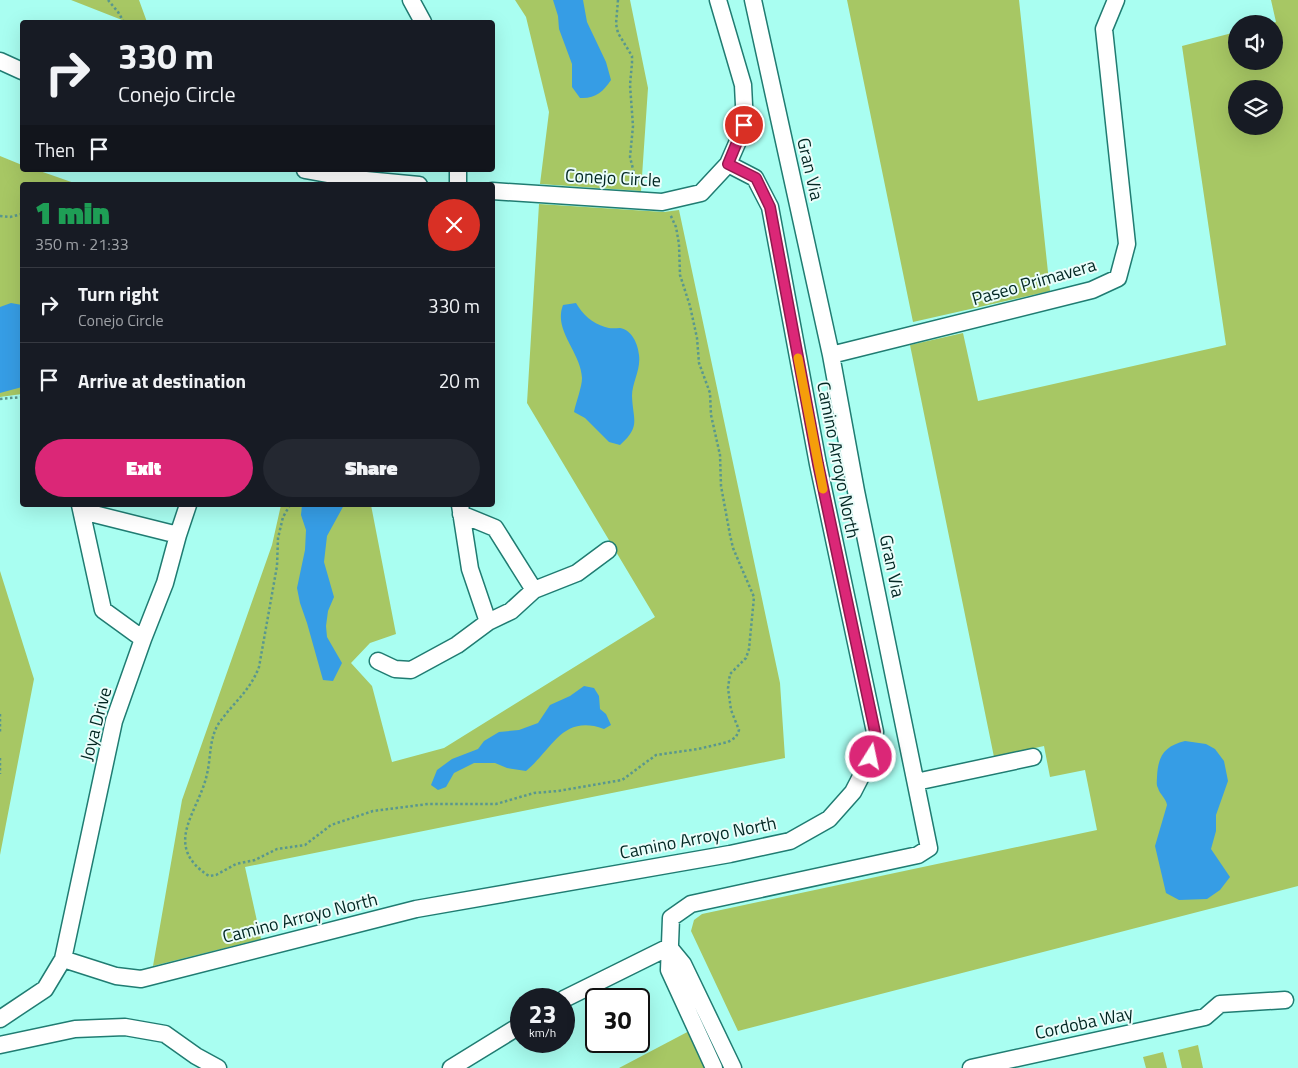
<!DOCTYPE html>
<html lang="en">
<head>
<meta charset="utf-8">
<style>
	:root { --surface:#171b24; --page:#242831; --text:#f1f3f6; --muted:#9ea1a6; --line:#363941; --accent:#db2777 }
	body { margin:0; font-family:"Titillium Web",sans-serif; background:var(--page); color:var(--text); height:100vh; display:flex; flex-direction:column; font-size:19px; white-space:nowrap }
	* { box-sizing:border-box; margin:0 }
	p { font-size:16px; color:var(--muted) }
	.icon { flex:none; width:28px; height:28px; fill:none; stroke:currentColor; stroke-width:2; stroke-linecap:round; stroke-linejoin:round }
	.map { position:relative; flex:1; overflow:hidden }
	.details { position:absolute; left:20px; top:182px; width:475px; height:325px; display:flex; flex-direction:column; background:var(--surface); border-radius:5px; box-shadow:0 5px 20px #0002 }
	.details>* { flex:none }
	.guide { position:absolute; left:20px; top:20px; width:475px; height:152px; border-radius:5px; box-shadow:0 5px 20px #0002; background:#171b24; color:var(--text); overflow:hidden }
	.fabs { position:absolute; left:1228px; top:15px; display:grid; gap:10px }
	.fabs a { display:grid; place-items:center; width:55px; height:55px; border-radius:50%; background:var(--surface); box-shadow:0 5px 20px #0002; font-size:25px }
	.speed { position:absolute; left:510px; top:988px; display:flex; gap:10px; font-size:25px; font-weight:700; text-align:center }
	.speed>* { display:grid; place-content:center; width:65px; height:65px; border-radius:50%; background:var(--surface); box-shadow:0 5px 20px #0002; line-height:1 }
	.speed small { font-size:12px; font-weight:400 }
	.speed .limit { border:2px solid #111; border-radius:8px; background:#fff; color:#111 }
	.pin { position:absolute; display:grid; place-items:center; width:42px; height:42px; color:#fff; margin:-21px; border:2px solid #fff; border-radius:50%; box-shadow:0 1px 5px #0007 }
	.me { position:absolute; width:55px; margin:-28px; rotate:10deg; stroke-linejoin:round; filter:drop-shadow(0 0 4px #0008) }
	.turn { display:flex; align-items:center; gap:18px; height:105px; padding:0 15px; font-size:22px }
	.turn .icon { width:65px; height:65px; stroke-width:2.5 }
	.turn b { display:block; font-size:35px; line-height:42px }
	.then { display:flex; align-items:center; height:48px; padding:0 15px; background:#0003; gap:10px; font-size:19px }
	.round { display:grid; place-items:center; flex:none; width:52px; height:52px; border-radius:26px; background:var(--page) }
	.summary { display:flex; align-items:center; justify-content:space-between; height:85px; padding:0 15px }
	h1 { font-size:30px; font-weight:800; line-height:38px; color:#1e9e55 }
	.action { display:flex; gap:10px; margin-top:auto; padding:10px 15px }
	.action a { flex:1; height:58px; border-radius:30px; background:var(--accent); color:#fff; font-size:20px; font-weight:800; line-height:58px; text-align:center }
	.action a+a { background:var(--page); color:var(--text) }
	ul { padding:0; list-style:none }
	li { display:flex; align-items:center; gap:15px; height:75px; padding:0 15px; border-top:1px solid var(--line) }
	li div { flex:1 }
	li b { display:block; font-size:19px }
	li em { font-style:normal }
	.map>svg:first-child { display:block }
	.green { fill:#a7c764; fill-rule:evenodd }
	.water { fill:#369de5 }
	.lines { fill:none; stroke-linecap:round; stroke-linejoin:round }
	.minor-casing { stroke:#207c72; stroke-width:19 }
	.path { stroke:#59978e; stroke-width:2.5; stroke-dasharray:2.5 2.5; stroke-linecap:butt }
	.minor { stroke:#fff; stroke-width:16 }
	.route-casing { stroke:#8e194d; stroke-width:12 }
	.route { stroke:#db2777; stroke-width:9 }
	.slow { stroke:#f59e0b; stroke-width:9 }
	.labels { text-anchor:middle; stroke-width:4; stroke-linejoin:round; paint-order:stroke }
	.street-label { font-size:18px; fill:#022723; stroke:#eafdfa }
</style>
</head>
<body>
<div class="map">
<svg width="1298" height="1068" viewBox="0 0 1298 1068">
	<rect width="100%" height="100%" fill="#a9fef1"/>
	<!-- green -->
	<path class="green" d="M71,0H139L147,22H121L122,20Z
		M515,0H630L648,88L641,191L540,184L549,112L526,17Z
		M847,0H1019L1050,291L913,322Z
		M1271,0H1298V886L738,1031L691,931L694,920L702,914L1097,830L1085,770L1050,777L1044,746L994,757L910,345L963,333L978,401L1226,345L1182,46L1236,32V61H1274V24H1270L1276,22ZM1236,89H1274V126H1236Z
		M0,156L22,165V170H37L80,185H22V394L0,397Z
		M539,204L664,212L679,210L780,683L785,758L245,867L261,939L153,966L182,800L272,545L281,505H371L396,634L370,643L351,663L372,686L392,762L444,748L655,617L527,403Z
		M0,571L34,679L0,855Z
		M693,1029L708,1068H619Z
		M1198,1045L1203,1068H1182L1178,1050Z
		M1163,1052L1167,1068H1146L1143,1057Z"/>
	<!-- water -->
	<path class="water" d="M553,0H583L587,22L606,62L611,80C603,92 595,99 580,98L572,87V64L559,29L558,16Z
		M11,303L22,305V387L0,393V307Z
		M576,303C583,315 592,323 605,327C610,329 615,328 620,328C632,330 638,344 639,355C641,370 632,382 632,396C633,421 641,426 620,445L609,442L585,418L574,412C576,402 582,387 582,378C581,352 553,331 563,305Z
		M302,505H344L327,536L324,562L334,597L328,611L326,626L327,637L342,663L333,681L323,680L307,623L300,603L297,588L305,550L306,530L301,515Z
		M584,686L594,688L599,696L600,709L606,714L611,725L604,729C562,714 553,749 526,771L507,768L495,763H474L454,773L446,787L438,790L431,785L437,770L452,759L478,749L484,741L499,732L519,730L538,723L550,705L570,696Z
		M1185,741L1206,744L1215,749L1224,761L1228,781L1216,815V831L1211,849L1230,877L1220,890L1207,899L1179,900L1166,893L1155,846L1167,805C1166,798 1160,795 1158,788C1156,785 1157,780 1157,777C1158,755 1165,746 1185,741Z"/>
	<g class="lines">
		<defs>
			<path id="minor" d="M411,0L423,22
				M0,61L22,71
				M305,170L355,179L419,185
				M458,185V170
				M492,191L662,202L701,193L728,164L745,125L743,85L718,0
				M831,355L1092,290L1118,278L1127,244L1104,29L1116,0
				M80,505L103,610L143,639
				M460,505L470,569L488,622
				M82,511L178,535
				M461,514L495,528L534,590
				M378,661L395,669L411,670L457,645L488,622L511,611L534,590L577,573L608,550
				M916,782L1033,757
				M669,947L683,964L733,1068
				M63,959L114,721L143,639L165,583L178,535L188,505
				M564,999L669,947
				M0,1019L45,989L63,959L116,976L141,979L416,909L730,854L790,841L829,819L853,792L871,757L875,732L818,464L770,207L755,178L728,164
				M0,1045L75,1029L125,1027L165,1034L196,1056L218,1068
				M451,1068L521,1025
				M714,1068L669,970L671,918L691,904L918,855L929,848L856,491L831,355L753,0
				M971,1068L1205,1017L1220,1004L1285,1000"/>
		</defs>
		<!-- minor casing -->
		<use href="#minor" class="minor-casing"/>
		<!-- path -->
		<path class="path" d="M108,0L118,12L124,22
			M618,0L616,24L618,33L632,56V63L630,85L633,126L630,157L634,173L643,187
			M0,216L10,217L22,214
			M0,399L22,397
			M290,505L283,517L278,538L277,566L259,667C250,691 233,703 219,723C209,738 211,758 207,774C199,812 161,845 209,876L216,875L236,864L255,860L277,849L305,845L331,825L373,811L428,804H496L534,793L558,791L622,780L656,755L698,749L728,742L736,737L739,730L731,710L728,688L730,674L746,658L749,649L754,597L733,548L730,535L721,486L720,455L711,415L710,393L699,363L697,338L690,306L680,275L679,244L676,227L670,214
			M0,714V734
			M0,758V774"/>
		<!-- minor -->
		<use href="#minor" class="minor"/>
	</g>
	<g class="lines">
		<defs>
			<path id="route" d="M744,125L728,164L756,178L770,207L818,464L875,732L871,757"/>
		</defs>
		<!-- route casing -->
		<use href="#route" class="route-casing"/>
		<!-- route -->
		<use href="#route" class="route"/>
		<!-- slow -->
		<path class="slow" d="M798,358L823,489"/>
	</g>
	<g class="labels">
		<!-- street labels -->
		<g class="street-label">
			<text transform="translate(810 169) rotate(77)" y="6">Gran Via</text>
			<text transform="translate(613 178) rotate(3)" y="6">Conejo Circle</text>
			<text transform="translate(1034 282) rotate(-16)" y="6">Paseo Primavera</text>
			<text transform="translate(838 460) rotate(79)" y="6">Camino Arroyo North</text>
			<text transform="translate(892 566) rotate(78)" y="6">Gran Via</text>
			<text transform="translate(96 724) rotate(-75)" y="6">Joya Drive</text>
			<text transform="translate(698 838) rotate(-11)" y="6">Camino Arroyo North</text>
			<text transform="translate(300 918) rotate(-14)" y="6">Camino Arroyo North</text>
			<text transform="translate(1084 1023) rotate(-12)" y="6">Cordoba Way</text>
		</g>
	</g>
</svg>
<div class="fabs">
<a><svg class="icon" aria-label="sound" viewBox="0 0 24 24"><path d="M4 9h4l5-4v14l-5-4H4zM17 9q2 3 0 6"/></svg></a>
<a><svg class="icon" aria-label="layers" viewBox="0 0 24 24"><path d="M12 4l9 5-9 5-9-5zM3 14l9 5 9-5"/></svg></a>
</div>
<div class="speed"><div>23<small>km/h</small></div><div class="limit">30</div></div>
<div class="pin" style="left:744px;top:125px;background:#d93025"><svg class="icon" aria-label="arrive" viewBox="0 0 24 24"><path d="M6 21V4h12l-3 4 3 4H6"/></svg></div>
<svg class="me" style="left:871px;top:757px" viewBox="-20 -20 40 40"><circle r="17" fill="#db2777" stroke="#fff" stroke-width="3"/><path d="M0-11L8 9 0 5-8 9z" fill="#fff"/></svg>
<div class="guide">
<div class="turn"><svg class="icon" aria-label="right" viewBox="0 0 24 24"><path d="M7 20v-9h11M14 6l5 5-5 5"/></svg><div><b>330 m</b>Conejo Circle</div></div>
<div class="then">Then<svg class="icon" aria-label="arrive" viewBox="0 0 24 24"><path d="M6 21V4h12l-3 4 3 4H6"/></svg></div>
</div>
<section class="details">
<div class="summary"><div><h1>1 min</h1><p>350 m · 21:33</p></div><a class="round" style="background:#d93025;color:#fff"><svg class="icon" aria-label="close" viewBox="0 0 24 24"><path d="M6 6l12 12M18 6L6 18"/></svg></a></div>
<ul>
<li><svg class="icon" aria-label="right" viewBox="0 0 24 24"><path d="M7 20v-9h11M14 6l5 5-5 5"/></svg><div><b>Turn right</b><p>Conejo Circle</p></div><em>330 m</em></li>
<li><svg class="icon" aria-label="arrive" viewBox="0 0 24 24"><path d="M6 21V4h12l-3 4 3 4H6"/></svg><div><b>Arrive at destination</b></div><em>20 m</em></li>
</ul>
<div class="action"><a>Exit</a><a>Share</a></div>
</section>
</div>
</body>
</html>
